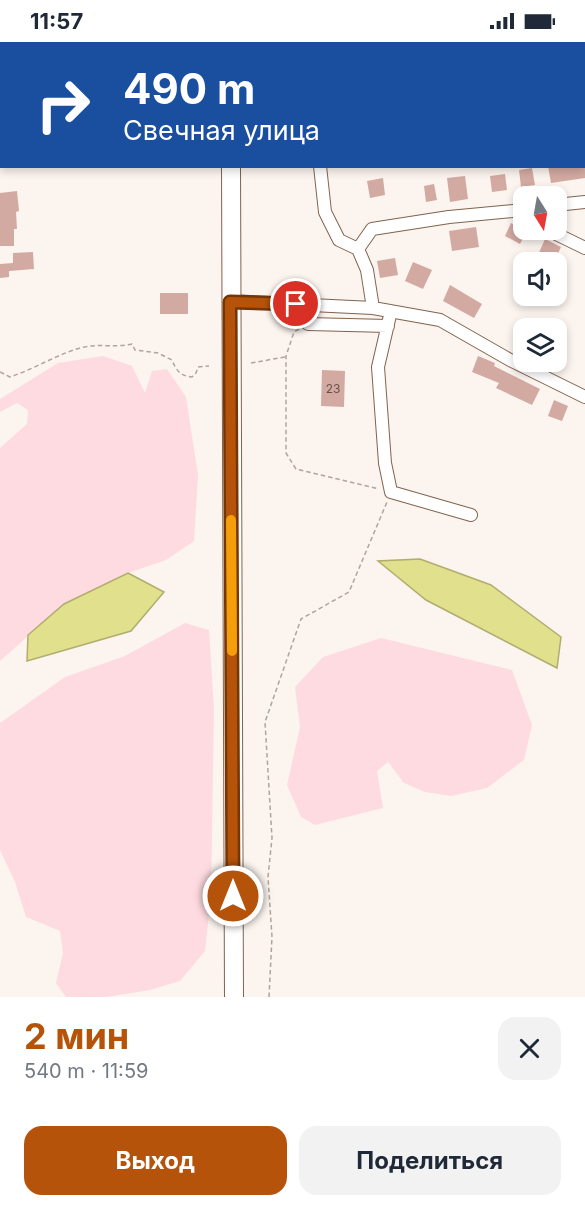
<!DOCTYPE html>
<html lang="ru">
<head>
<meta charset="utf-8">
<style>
	:root { --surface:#fff; --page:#f2f2f3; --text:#1f2937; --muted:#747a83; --accent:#b45309 }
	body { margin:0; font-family:Inter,sans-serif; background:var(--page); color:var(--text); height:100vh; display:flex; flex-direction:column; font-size:22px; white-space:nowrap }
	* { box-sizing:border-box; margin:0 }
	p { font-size:20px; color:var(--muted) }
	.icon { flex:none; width:33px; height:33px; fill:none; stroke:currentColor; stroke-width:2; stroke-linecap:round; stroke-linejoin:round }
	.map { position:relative; height:955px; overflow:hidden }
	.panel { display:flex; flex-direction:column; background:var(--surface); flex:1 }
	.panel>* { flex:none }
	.guide { position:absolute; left:0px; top:0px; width:585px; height:126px; box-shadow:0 3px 9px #0003; background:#1a4fa0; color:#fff; overflow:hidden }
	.needle { width:39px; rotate:169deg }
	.fabs { position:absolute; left:513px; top:144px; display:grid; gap:12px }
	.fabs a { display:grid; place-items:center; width:54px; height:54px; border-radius:12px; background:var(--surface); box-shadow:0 3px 9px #0003; font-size:30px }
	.pin { position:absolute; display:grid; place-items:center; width:51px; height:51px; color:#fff; margin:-26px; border:3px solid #fff; border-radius:50%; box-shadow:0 2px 6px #0007 }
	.me { position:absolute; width:66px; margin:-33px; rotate:0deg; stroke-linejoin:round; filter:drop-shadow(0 0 4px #0008) }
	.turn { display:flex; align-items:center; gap:21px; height:126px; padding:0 24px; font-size:27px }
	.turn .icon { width:78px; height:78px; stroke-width:2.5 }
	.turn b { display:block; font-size:42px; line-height:51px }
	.round { display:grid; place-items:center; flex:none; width:63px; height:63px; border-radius:18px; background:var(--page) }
	.overview { display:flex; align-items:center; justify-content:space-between; height:102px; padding:0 24px }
	h1 { font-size:36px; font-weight:700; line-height:45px; color:var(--accent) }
	.button { display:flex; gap:12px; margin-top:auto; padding:12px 24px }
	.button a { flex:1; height:69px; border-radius:18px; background:var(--accent); color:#fff; font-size:24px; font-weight:700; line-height:69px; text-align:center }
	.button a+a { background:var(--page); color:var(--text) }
	.status { display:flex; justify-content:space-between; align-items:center; height:42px; padding:0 30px; background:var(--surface); direction:ltr }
	.status svg { height:16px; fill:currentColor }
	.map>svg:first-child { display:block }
	.green { fill:#fedbe1 }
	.water { fill:#e1e08c; stroke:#b1ad6f; stroke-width:1.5 }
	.building { fill:#d3aaa2 }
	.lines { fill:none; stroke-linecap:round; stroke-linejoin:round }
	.minor-casing { stroke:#80634e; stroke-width:14 }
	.major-casing { stroke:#80634e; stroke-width:17 }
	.highway-casing { stroke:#80634e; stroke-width:20 }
	.path { stroke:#afa59e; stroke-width:1.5; stroke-dasharray:4.5 3; stroke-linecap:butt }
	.minor { stroke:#fff; stroke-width:12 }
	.major { stroke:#fff; stroke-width:15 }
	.highway { stroke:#fff; stroke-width:18 }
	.route-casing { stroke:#753606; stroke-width:15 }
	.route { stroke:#b45309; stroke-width:10 }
	.slow { stroke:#f59e0b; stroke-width:10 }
	.labels { text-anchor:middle; stroke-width:4.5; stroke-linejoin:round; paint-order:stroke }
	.number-label { font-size:12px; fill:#66524a }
</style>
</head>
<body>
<div class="status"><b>11:57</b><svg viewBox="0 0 49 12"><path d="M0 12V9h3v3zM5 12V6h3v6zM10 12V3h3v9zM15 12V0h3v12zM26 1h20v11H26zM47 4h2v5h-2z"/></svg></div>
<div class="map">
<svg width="585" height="955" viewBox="0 0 585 955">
	<rect width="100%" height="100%" fill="#fbf4ef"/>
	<!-- green -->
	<path class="green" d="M103,314L132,324L145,351L152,329L167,327L186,355L198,433L194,499L166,518L128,531L64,562L0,619V406L27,382L28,368L17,361L0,370V357L58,321Z
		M185,581L209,588L214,667L211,854L205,909L180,939L150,948L107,955H66L56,941L63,911L60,889L26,875L15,840L0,808V681L65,635L125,614Z
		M381,596L512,628L532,683L524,718L487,746L451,754L425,750L404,741L388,720L377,729L383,766L315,783L301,775L287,743L300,685L295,645L323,615Z"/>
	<!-- water -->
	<path class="water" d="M420,517L491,543L561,595L557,626L426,558L378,519Z
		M128,531L164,550L131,589L27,619L28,593L64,562Z"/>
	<!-- building -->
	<path class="building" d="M548,124H585V136L551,141Z
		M532,126L535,143L521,145L519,128Z
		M505,132L507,148L492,150L490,134Z
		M465,134L468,157L450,160L447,136Z
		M383,136L385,153L370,156L367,139Z
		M434,142L437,158L426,160L424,144Z
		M17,149L19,169L16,170L17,187H14V204H0V151Z
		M511,181L527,189L520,202L505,194Z
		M476,185L479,205L452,209L449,189Z
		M545,197L561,205L554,220L538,213Z
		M33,210L34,227L9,229V235L0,236V222L13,221V211Z
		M395,216L398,233L380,236L377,219Z
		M413,220L432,228L423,247L405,239Z
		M450,243L482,262L474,276L443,259Z
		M160,251H188V272H160Z
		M478,314L495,321L494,324L540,347L532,363L496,346L499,341L472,330Z
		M322,328L345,329L344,365L321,364Z
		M554,358L568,364L562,379L548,374Z"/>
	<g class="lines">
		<defs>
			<path id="minor" d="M584,0L585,11
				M584,39L585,38
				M320,124L325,170L339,198L358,207L367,228L373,266
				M556,163L585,160
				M548,188L585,206
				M358,207L372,187L449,175L524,168
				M230,259L373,266L440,278L510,318L585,355
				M391,269L378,325L385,421L391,450L471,473
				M308,282L388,284"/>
			<path id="major" d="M178,0L179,2
				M298,2L299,0"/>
			<path id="highway" d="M222,0L223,2
				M240,2V0
				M231,124L234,955"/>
		</defs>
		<!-- minor casing -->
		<use href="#minor" class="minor-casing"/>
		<!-- major casing -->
		<use href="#major" class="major-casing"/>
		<!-- highway casing -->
		<use href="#highway" class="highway-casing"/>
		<!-- path -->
		<path class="path" d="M299,287L294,290L286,314V411L296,427L379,447
			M251,321L285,315
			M0,330L10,335C34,327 56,313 80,306C97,301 115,306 132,302L135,308L158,311L172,318C176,328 180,334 192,335L196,331L198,325L209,324
			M269,955L272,895L268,835L272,796L265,680L301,577L349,550L387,460"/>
		<!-- minor -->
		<use href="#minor" class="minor"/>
		<!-- major -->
		<use href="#major" class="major"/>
		<!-- highway -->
		<use href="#highway" class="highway"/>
	</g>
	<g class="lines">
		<defs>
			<path id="route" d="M233,854L230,260L296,262"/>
		</defs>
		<!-- route casing -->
		<use href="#route" class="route-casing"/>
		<!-- route -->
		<use href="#route" class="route"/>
		<!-- slow -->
		<path class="slow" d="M231,478L232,609"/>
	</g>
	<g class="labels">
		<!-- number labels -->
		<g class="number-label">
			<text x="333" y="351">23</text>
		</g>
	</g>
</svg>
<div class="fabs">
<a><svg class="needle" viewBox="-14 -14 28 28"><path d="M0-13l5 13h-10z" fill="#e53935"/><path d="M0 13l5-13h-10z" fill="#747a83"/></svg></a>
<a><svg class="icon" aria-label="sound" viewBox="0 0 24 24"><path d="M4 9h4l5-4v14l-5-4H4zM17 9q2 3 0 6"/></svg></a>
<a><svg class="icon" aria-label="layers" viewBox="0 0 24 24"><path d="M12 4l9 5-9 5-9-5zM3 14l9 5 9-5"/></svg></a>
</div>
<div class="pin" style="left:296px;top:262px;background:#d93025"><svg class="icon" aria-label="arrive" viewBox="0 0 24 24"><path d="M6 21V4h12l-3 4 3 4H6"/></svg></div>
<svg class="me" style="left:233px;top:854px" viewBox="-20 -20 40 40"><circle r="17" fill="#b45309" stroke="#fff" stroke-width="3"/><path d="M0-11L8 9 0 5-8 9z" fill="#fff"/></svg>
<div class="guide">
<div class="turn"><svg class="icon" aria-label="right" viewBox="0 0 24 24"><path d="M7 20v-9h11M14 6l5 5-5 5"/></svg><div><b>490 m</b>Свечная улица</div></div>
</div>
</div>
<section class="panel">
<div class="overview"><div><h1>2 мин</h1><p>540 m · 11:59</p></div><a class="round"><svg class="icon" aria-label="close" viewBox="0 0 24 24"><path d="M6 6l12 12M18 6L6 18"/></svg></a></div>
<div class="button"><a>Выход</a><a>Поделиться</a></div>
</section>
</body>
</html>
